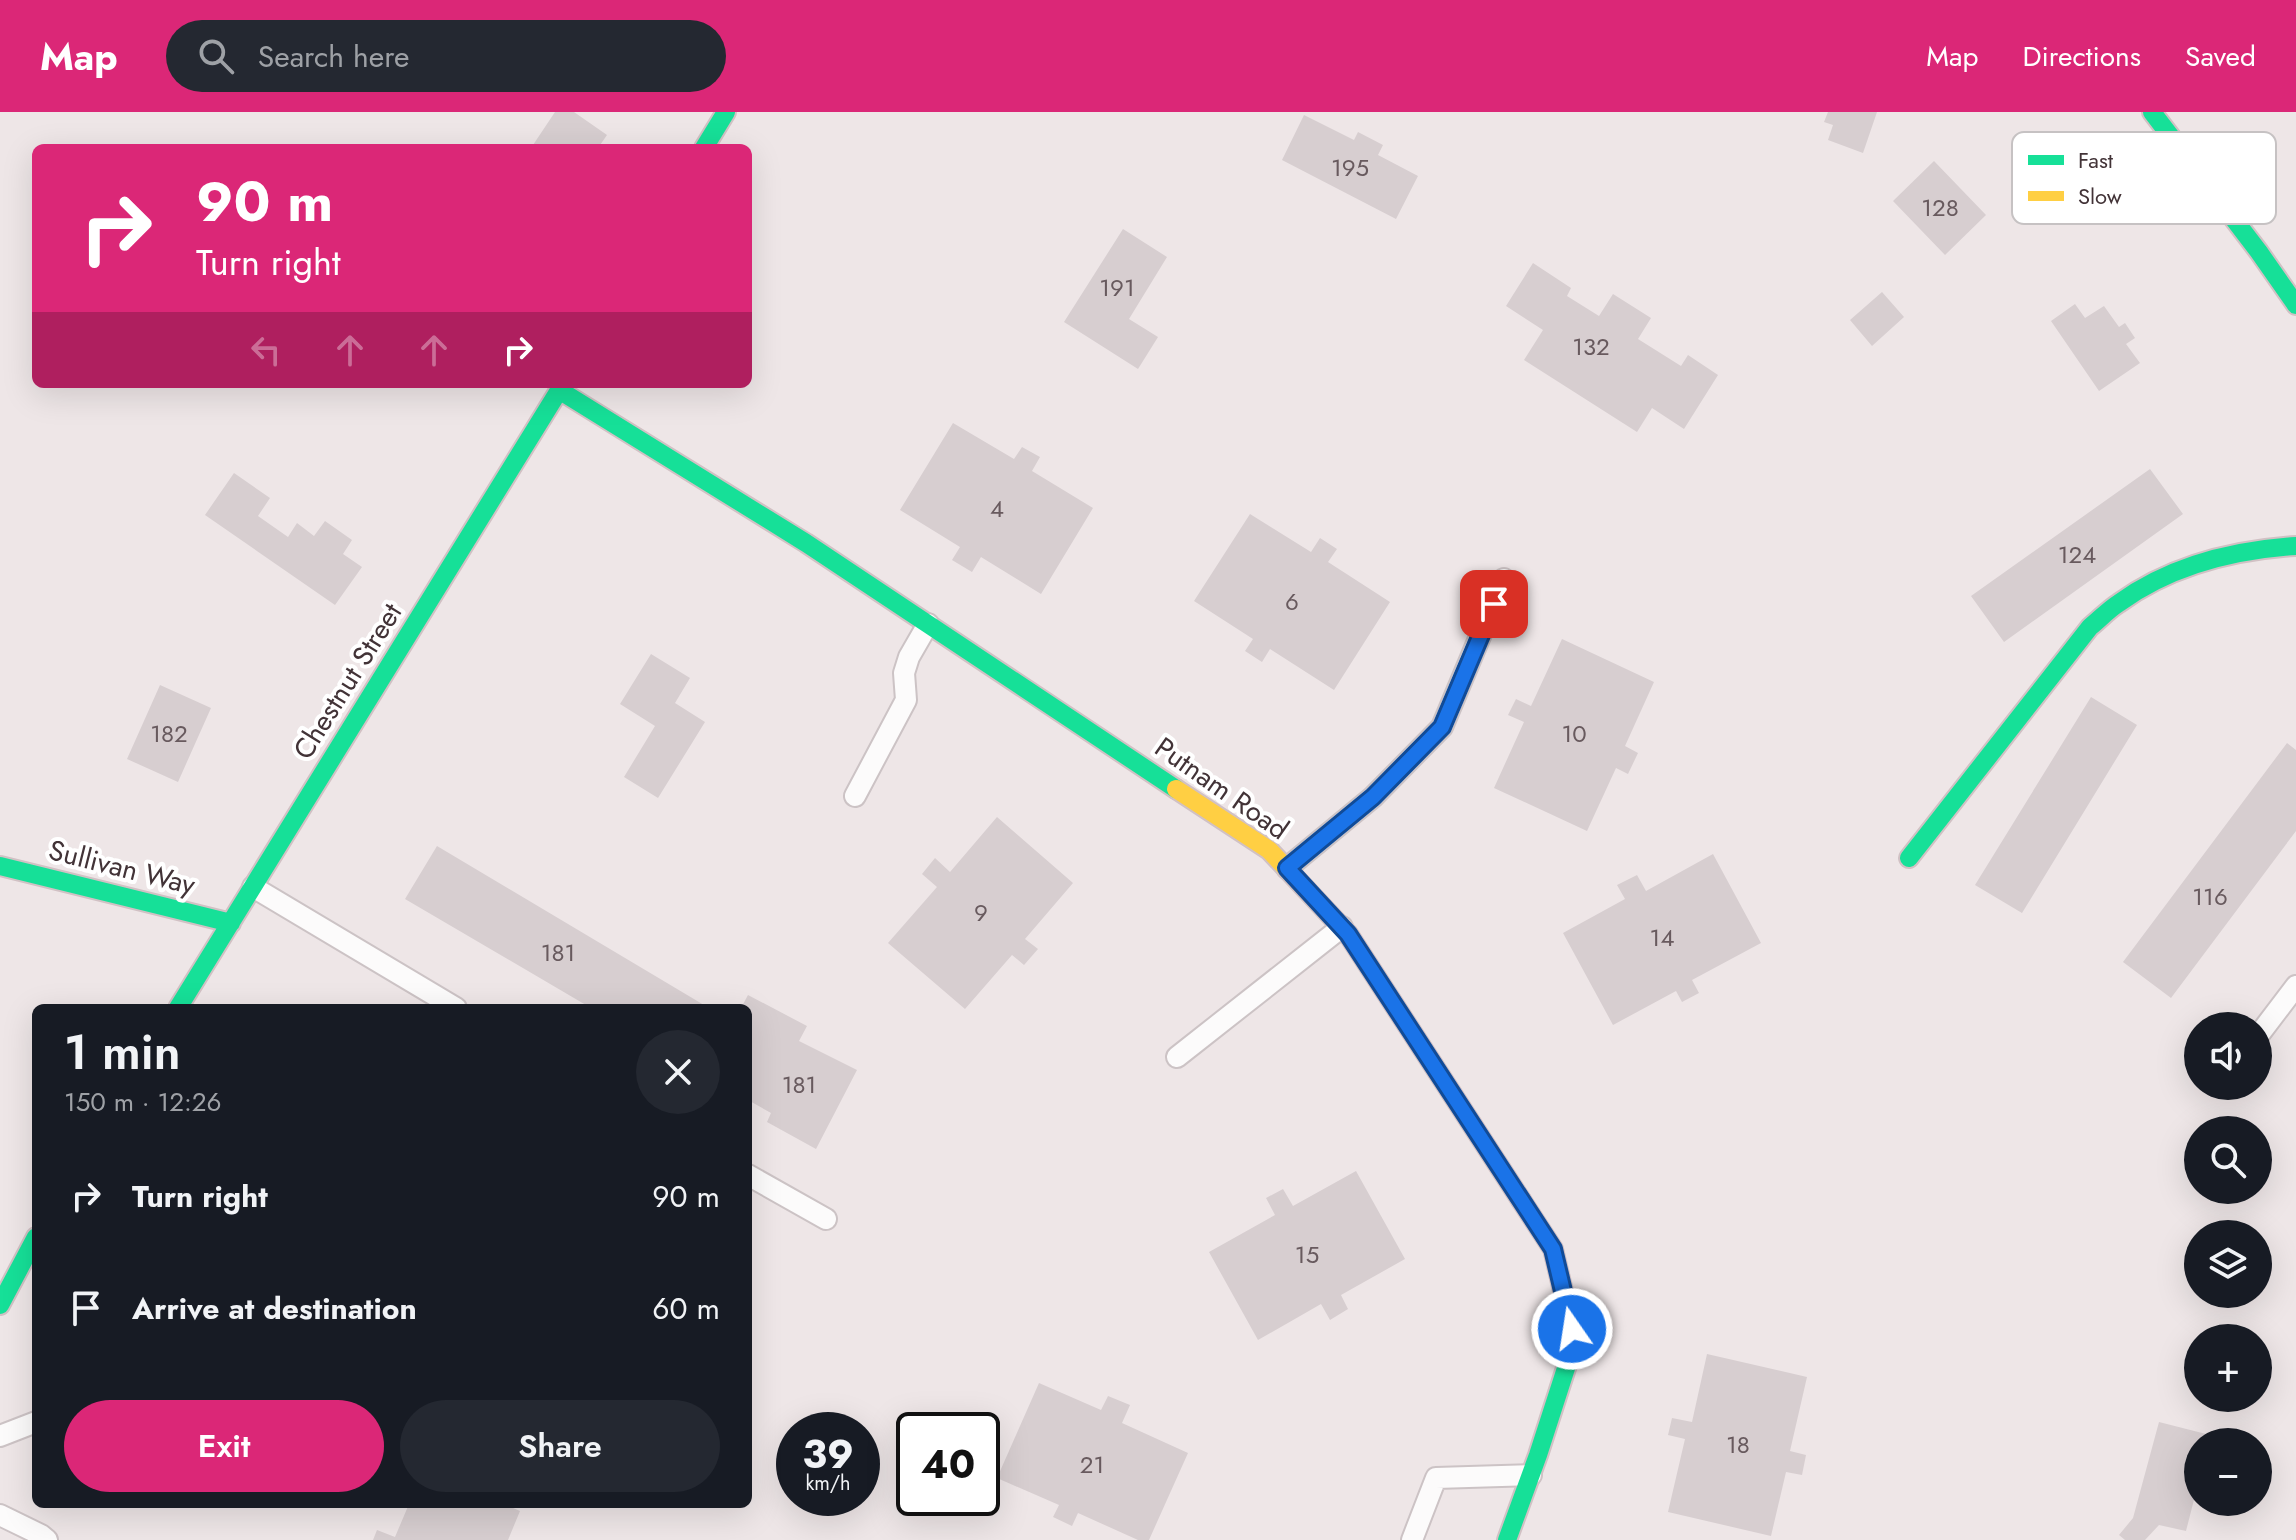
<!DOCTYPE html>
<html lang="en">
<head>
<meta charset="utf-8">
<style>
	:root { --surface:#171b24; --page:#242831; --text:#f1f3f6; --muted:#9ea1a6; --accent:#db2777 }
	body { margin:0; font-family:Jost,sans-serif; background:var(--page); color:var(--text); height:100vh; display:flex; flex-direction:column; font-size:30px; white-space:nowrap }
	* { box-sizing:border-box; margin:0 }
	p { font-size:26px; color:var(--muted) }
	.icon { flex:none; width:44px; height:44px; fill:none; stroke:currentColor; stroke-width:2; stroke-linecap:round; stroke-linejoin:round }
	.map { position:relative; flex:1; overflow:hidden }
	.panel { position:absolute; left:32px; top:892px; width:720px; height:504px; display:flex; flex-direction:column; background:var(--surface); border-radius:12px; box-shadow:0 8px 32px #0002 }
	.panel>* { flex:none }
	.hud { position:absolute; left:32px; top:32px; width:720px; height:244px; border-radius:12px; box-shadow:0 8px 32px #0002; background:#db2777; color:#fff; overflow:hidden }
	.tools { position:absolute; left:2184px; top:900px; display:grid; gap:16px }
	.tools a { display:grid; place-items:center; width:88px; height:88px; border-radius:50%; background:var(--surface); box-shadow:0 8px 32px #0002; font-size:40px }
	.speed { position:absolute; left:776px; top:1300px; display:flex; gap:16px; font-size:40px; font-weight:700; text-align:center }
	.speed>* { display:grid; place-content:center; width:104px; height:104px; border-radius:50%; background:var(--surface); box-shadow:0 8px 32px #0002; line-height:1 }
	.speed small { font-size:20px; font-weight:400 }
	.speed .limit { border:4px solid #111; border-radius:12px; background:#fff; color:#111 }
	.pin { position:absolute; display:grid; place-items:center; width:68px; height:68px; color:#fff; margin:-34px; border-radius:16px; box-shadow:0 4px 12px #0006 }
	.me { position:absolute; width:88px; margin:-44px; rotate:347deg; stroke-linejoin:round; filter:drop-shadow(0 0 6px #0008) }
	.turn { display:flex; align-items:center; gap:28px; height:168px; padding:0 32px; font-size:36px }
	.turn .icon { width:104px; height:104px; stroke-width:2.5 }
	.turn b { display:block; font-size:56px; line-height:68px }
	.lanes { display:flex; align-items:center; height:76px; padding:0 32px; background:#0003; justify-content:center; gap:40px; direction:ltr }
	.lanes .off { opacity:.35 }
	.round { display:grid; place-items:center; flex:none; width:84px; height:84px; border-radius:42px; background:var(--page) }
	.head { display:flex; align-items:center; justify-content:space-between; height:136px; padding:0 32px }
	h1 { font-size:48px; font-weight:600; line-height:60px }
	.primary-button { display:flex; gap:16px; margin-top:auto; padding:16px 32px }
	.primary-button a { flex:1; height:92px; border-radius:48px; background:var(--accent); color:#fff; font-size:32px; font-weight:600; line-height:92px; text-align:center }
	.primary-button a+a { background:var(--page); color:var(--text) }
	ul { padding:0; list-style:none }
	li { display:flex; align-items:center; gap:24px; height:112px; padding:0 32px }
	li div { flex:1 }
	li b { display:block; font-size:30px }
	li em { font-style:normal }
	header { display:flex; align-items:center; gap:48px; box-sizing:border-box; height:112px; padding:0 40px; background:var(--accent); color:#fff }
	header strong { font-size:38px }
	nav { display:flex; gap:44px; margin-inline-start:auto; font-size:28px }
	.search { width:560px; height:72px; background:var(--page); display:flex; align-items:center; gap:20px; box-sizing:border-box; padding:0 28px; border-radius:44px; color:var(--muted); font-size:30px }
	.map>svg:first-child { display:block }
	.building { fill:#d7ced0 }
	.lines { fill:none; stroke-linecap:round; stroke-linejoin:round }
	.lane-casing { stroke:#ccc3c5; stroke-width:24 }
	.fast-casing { stroke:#d1c1c4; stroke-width:22 }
	.slow-casing { stroke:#d1c1c4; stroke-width:22 }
	.lane { stroke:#fcfbfb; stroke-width:20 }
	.fast { stroke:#16e098; stroke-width:18 }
	.slow { stroke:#ffcf43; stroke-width:18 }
	.route-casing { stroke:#114b97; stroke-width:20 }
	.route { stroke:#1a73e8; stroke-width:14 }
	.labels { text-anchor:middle; stroke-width:8; stroke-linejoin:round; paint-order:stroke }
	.number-label { font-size:24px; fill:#685a5e }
	.street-label { font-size:28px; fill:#423337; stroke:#fff }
	.key { fill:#fff; stroke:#c6c2c3; stroke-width:2 }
	.key-label { font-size:22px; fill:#423337 }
</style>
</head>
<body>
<header>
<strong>Map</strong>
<div class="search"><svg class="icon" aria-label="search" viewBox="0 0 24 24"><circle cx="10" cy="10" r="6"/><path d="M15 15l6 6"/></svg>Search here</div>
<nav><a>Map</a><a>Directions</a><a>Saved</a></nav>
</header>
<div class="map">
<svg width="2296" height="1428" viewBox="0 0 2296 1428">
	<rect width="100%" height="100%" fill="#eee6e7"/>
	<!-- building -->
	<path class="building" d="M555,0H574L607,23L598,36H531Z
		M1828,0H1877L1863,41L1828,28L1833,13L1824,10Z
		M1304,3L1354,28L1358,20L1383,33L1378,43L1418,64L1396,107L1282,48Z
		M1934,49L1986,103L1945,143L1893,89Z
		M1123,117L1167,145L1129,207L1158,225L1138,257L1064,210Z
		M1533,151L1571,176L1567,184L1599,204L1613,182L1651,206L1638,227L1681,254L1688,243L1718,263L1684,317L1652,296L1637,320L1524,248L1543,218L1506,194Z
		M1882,180L1904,205L1872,234L1850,208Z
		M2075,192L2085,206L2104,194L2119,215L2125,211L2135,226L2126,232L2140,251L2099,279L2051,209Z
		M953,311L1014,347L1022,335L1040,345L1032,359L1093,396L1041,482L981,445L972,460L952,448L960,435L900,398Z
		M2150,357L2183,402L2004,530L1971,484Z
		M234,361L270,386L258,404L288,425L297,411L314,424L325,409L352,428L343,442L362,455L335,493L205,403Z
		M1250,402L1311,440L1320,426L1337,437L1328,450L1390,490L1334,578L1270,537L1262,550L1245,539L1253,527L1194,489Z
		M1562,527L1654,570L1625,634L1638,641L1628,662L1616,656L1587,719L1494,676L1524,610L1508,603L1516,587L1531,594Z
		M651,542L690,566L675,591L705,610L658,686L624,665L655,614L620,592Z
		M160,573L211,596L178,670L127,647Z
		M2091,585L2137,613L2022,801L1975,773Z
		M2287,631L2296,638V719L2171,886L2123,850Z
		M997,705L1073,771L1025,827L1038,837L1024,853L1012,843L965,897L888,831L937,775L922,762L935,746L950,760Z
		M437,734L709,896H591L405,787Z
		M1713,742L1761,831L1692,868L1699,881L1682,890L1676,879L1613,913L1563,821L1625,787L1617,773L1637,763L1646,779Z
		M748,883L807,914L799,929L857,958L816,1037L767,1010L771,1001L748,988V896H741Z
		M1356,1059L1405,1147L1341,1183L1348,1197L1330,1208L1321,1192L1258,1228L1209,1140L1275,1103L1266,1086L1283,1077L1293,1094Z
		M1707,1242L1807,1265L1790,1339L1806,1343L1802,1363L1786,1360L1771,1424L1668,1400L1685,1327L1668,1323L1672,1306L1692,1310Z
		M1039,1271L1101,1298L1108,1284L1130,1293L1122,1311L1188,1341L1149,1428H1138L1078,1401L1072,1414L1053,1405L1059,1393L997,1366Z
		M2159,1310L2210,1323L2208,1330H2198V1372L2186,1419L2159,1413L2145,1428H2125L2119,1423L2133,1406Z
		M409,1392H504L520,1399L508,1428H373L377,1418L395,1425Z"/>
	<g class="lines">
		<defs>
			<path id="lane" d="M855,684L906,588L904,561L909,545L928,512
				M1287,756L1373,685L1442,615L1504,467
				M253,775L456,896
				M2258,924L2296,874
				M1177,945L1342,815
				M748,1063L826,1107
				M0,1324L36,1310
				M0,1403L41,1423L47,1428
				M1412,1428L1436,1366L1531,1363"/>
			<path id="fast" d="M2152,0L2259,140L2296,193
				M704,36L726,0
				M559,278L806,431L1176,677
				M1909,746L2090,515C2100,507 2108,498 2119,491C2170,454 2234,438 2296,434
				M0,754L231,811
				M178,896L563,272
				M0,1193L36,1125
				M1507,1428L1538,1343L1568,1250L1572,1217L1553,1137L1521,1088"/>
			<path id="slow" d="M1176,677L1269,738L1348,822L1521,1088"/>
		</defs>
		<!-- lane casing -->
		<use href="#lane" class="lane-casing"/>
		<!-- fast casing -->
		<use href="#fast" class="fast-casing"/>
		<!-- slow casing -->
		<use href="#slow" class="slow-casing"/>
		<!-- lane -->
		<use href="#lane" class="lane"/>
		<!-- fast -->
		<use href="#fast" class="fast"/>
		<!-- slow -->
		<use href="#slow" class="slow"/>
	</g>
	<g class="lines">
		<defs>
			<path id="route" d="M1494,492L1442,615L1373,685L1287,756L1348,822L1553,1137L1572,1217"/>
		</defs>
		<!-- route casing -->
		<use href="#route" class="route-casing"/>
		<!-- route -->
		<use href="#route" class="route"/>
	</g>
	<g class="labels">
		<!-- number labels -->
		<g class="number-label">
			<text x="1350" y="64">195</text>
			<text x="1940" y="104">128</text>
			<text x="1117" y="184">191</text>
			<text x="1591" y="243">132</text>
			<text x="997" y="405">4</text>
			<text x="2077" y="451">124</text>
			<text x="1292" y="498">6</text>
			<text x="169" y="630">182</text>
			<text x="1574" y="630">10</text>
			<text x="2210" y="793">116</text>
			<text x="981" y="809">9</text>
			<text x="1662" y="834">14</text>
			<text x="558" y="849">181</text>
			<text x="799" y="981">181</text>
			<text x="1307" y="1151">15</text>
			<text x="1738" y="1341">18</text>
			<text x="1092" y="1361">21</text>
		</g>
		<!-- street labels -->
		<g class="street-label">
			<text transform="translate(347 569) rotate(-58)" y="10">Chestnut Street</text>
			<text transform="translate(1222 676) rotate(35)" y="10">Putnam Road</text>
			<text transform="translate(122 755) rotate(14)" y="10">Sullivan Way</text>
		</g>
	</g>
	<!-- legend -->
	<rect x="2012" y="20" width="264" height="92" rx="12" class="key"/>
	<rect x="2028" y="43" width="36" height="10" fill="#16e098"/>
	<rect x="2028" y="79" width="36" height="10" fill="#ffcf43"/>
	<g class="key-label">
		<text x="2078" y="56">Fast</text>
		<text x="2078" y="92">Slow</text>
	</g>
</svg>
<div class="tools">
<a><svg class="icon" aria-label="sound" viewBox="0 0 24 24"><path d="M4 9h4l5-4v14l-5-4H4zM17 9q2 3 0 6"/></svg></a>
<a><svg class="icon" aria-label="search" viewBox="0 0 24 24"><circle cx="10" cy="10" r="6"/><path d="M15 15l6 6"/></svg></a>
<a><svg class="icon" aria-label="layers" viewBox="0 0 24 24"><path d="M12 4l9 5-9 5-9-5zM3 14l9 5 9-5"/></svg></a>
<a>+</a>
<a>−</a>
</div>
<div class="speed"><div>39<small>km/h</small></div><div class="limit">40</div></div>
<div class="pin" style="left:1494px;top:492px;background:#d93025"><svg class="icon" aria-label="arrive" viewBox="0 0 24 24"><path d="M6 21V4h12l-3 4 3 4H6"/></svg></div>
<svg class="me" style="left:1572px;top:1217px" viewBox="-20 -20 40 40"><circle r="17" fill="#1a73e8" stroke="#fff" stroke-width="3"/><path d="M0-11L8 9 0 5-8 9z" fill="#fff"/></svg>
<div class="hud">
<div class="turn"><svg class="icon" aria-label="right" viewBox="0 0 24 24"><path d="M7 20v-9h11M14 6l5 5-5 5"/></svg><div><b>90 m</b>Turn right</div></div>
<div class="lanes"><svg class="icon off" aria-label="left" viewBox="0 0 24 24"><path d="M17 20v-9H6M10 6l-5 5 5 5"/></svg><svg class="icon off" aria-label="ahead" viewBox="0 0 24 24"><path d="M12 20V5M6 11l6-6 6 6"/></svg><svg class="icon off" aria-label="ahead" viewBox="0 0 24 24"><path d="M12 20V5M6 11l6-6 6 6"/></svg><svg class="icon" aria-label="right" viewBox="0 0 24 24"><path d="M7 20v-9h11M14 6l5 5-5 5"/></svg></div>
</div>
<section class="panel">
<div class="head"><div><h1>1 min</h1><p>150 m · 12:26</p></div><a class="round"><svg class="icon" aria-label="close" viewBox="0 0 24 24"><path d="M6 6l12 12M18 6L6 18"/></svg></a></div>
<ul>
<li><svg class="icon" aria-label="right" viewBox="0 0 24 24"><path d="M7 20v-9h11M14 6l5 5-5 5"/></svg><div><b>Turn right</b></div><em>90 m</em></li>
<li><svg class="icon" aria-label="arrive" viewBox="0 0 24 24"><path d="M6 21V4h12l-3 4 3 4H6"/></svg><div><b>Arrive at destination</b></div><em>60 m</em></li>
</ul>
<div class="primary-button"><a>Exit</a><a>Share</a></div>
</section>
</div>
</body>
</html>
